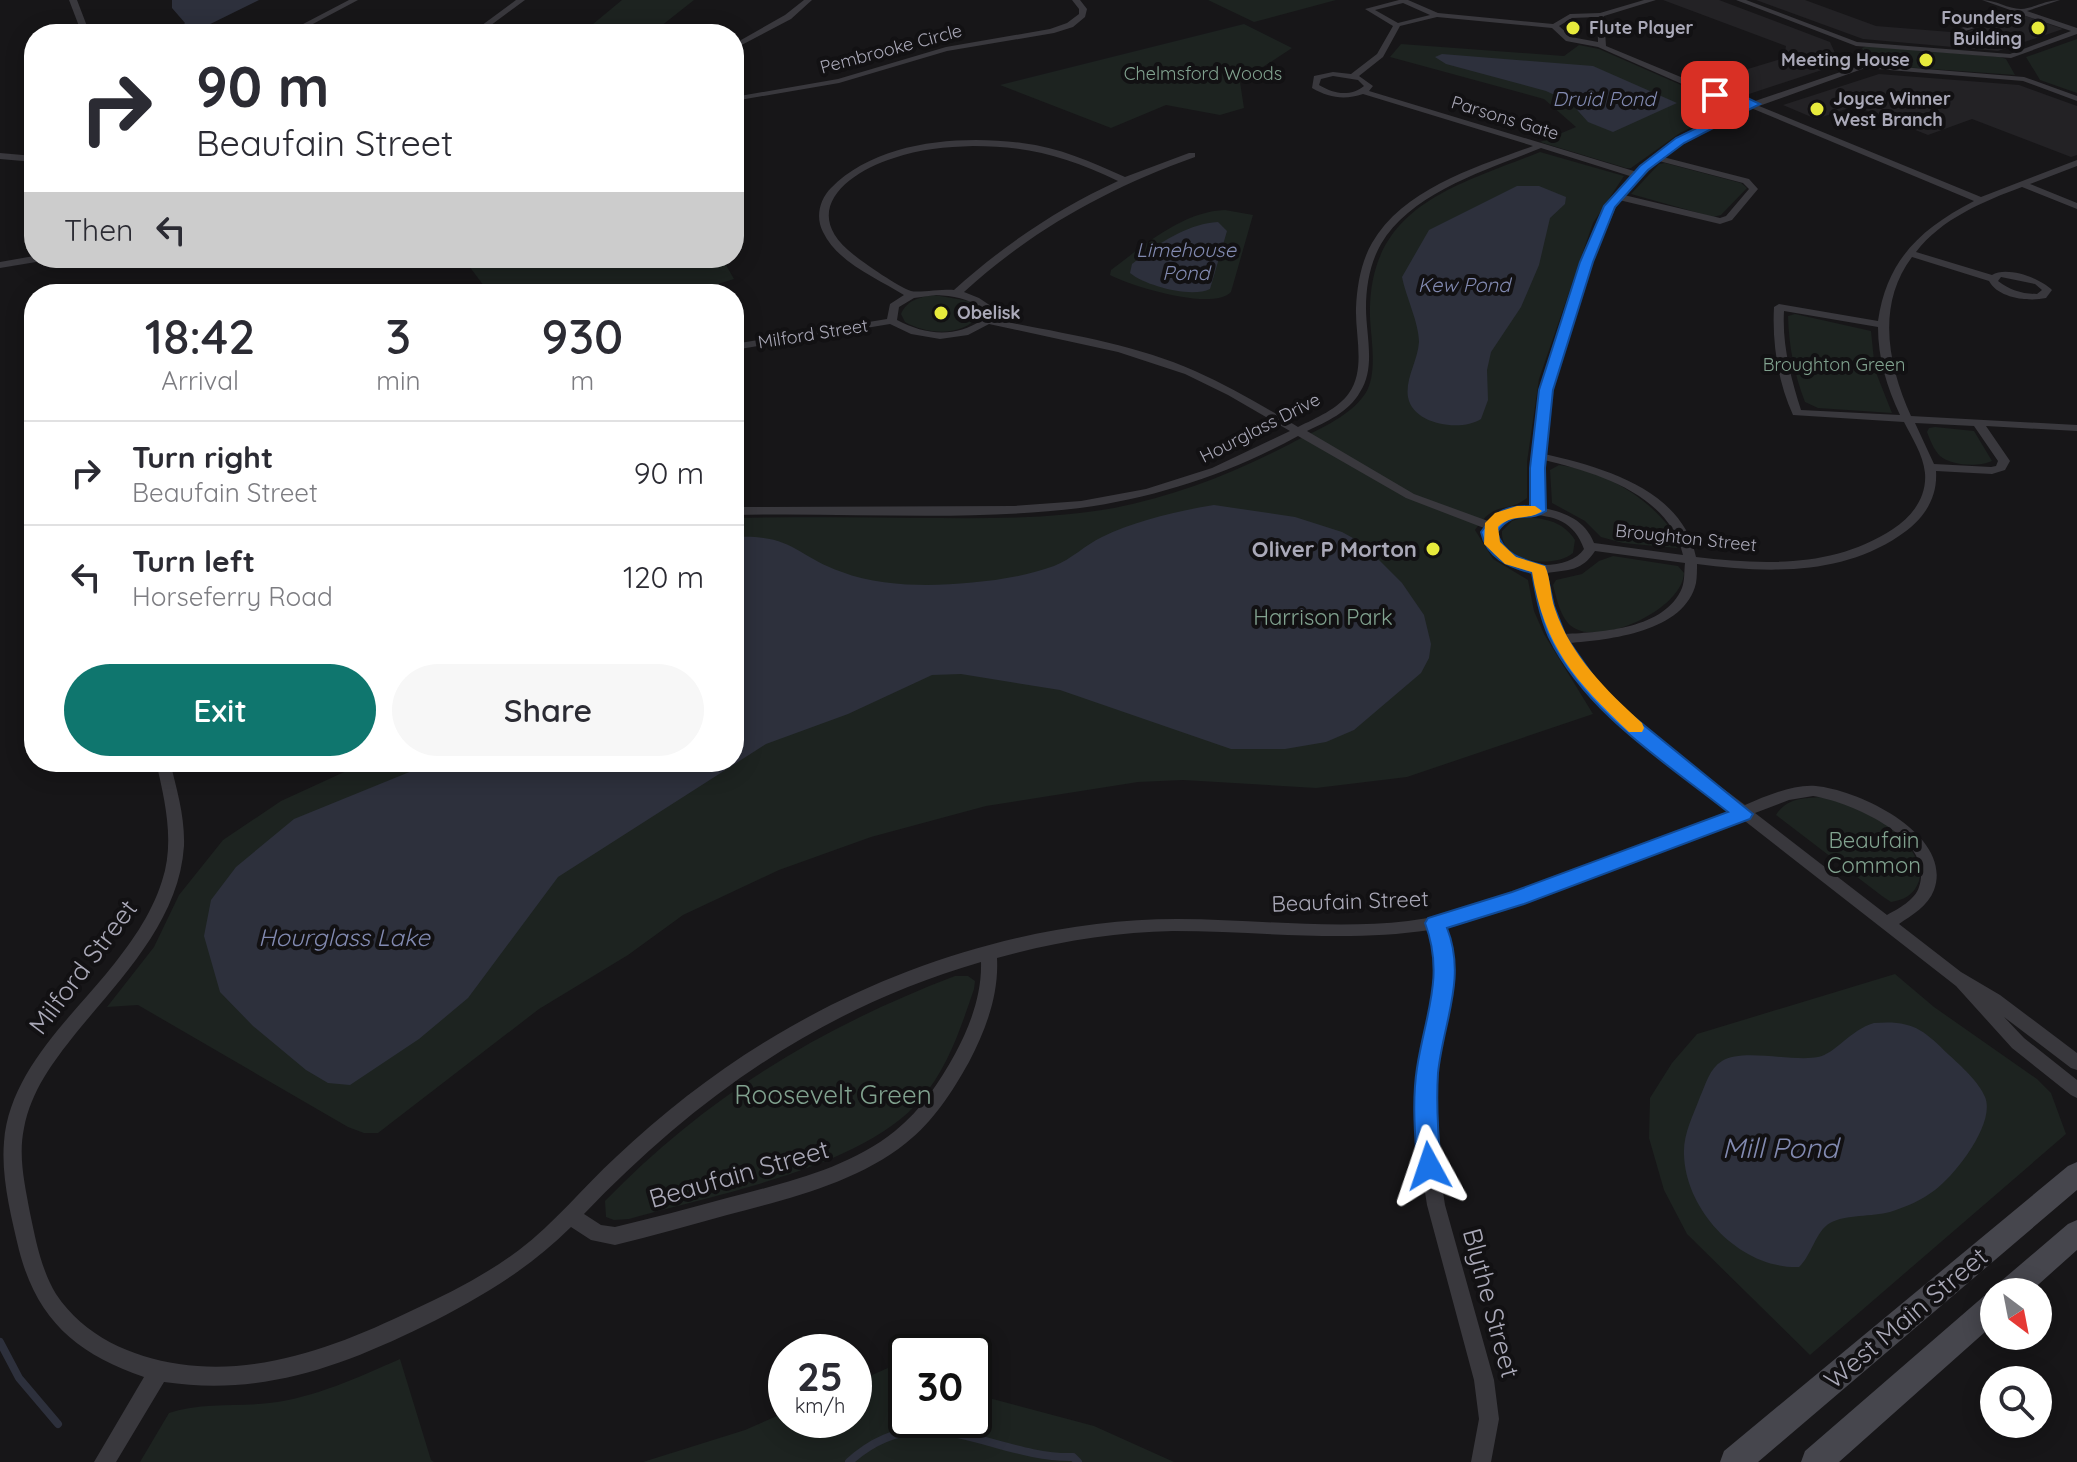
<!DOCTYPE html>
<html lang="en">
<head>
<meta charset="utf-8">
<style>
	:root { --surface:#fff; --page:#f7f7f7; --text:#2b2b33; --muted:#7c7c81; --line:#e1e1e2; --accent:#0f766e }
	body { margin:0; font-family:Quicksand,sans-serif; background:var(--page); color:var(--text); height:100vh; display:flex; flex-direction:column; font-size:30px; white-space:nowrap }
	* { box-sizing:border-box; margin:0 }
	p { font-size:26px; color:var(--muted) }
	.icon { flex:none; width:44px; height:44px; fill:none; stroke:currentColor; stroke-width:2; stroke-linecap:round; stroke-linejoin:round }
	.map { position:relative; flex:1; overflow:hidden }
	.sheet { position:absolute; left:24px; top:284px; width:720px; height:488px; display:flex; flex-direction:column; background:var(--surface); border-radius:32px; box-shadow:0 4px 20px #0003 }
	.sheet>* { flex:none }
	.hud { position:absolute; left:24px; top:24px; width:720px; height:244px; border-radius:32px; box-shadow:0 4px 20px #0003; background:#fff; color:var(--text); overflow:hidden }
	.needle { width:52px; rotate:148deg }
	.fabs { position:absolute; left:1980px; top:1278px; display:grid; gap:16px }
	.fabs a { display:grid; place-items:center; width:72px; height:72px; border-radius:50%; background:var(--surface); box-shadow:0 4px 20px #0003; font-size:40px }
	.speed { position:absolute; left:768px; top:1334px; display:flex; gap:16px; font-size:40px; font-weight:700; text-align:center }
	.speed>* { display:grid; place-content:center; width:104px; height:104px; border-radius:50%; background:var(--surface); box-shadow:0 4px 20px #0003; line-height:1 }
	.speed small { font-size:20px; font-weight:400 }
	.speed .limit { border:4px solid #111; border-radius:12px; background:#fff; color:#111 }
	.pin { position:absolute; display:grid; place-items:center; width:68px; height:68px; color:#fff; margin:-34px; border-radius:16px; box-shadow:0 4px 12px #0006 }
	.me { position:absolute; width:88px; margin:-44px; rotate:355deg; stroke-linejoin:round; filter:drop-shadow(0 0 6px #0008) }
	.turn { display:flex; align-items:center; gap:28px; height:168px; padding:0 40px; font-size:36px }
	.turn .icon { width:104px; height:104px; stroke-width:2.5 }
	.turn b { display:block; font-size:56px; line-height:68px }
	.then { display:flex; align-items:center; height:76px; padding:0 40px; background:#0003; gap:16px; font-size:30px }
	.eta { display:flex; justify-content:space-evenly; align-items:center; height:136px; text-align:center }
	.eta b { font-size:48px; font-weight:600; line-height:56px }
	.cta { display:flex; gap:16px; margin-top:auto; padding:16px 40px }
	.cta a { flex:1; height:92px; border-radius:48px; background:var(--accent); color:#fff; font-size:32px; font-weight:600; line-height:92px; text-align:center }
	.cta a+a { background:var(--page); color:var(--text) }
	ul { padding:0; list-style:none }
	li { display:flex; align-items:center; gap:24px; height:104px; padding:0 40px; border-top:2px solid var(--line) }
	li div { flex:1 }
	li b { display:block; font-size:30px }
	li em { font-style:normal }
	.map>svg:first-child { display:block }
	.built { fill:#232225 }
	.green { fill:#1d2320 }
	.water { fill:#2d303c }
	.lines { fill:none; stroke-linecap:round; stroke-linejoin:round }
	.stream { stroke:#2d303c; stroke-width:8 }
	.street { fill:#39383d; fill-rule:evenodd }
	.secondary { fill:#46464d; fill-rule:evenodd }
	.route { fill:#1a73e8; stroke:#114b97; stroke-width:2 }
	.slow { fill:#f59e0b }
	.poi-dot { fill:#e7ea3c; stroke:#121113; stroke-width:3 }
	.labels { text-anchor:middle; stroke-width:8; stroke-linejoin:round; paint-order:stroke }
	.far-poi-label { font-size:18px; font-weight:bold; fill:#aaa9b8; stroke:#121113; text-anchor:start }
	.far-street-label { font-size:18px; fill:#aaa9b8; stroke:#121113 }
	.far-park-label { font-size:18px; fill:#81a28f; stroke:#121113 }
	.far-water-label { font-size:20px; font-style:italic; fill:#828ab1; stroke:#121113 }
	.poi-label { font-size:22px; font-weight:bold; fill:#aaa9b8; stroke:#121113; text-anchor:end }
	.park-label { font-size:22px; fill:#81a28f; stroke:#121113 }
	.street-label { font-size:22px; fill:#aaa9b8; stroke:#121113 }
	.water-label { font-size:24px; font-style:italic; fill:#828ab1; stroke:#121113 }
	.near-street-label { font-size:26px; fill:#aaa9b8; stroke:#121113 }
	.near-park-label { font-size:26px; fill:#81a28f; stroke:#121113 }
	.near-water-label { font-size:28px; font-style:italic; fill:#828ab1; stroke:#121113 }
</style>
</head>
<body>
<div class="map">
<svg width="2077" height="1462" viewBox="0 0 2077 1462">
	<rect width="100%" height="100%" fill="#171618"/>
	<!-- built -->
	<path class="built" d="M1663,0H1719L1830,42L1840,64L1743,96L1719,86L1738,80L1728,75L1784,58L1786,46Z
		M1756,0H1805L1876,26L1963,33L2020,14L2063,29L1998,51L1863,39Z
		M1879,74L2019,85L2077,106V155L2071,157L1972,119L1928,135L1855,106L1816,119L1783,105Z"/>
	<!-- green -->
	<path class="green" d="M622,0H694L651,34H581Z
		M1208,0H1336L1254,22Z
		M1244,24L1292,48L1240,82L1244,108L1220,115L1166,105L1111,128L1000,85Z
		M2077,39V93L2040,80L2026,57Z
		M1401,44L1564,56L1579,45L1599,49L1729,106V109L1680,133L1631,168H1626L1540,142L1576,127L1544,99L1390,57Z
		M1867,46L2000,57L2006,59L2015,75L1875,65L1869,63L1862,48Z
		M1540,152L1624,176L1593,223L1539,379L1527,462V498C1505,515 1497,498 1475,530L1493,559L1528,580L1534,611L1544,634L1593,714L1407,777L1316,788L1183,780L1138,782L986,806L871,837L779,870L683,915L628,955L539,1009L378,1133H364L348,1127L138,1005L107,1007L154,947L179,895L223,840L281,801L366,762H734V518C794,517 855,517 915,518C982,518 1048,520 1114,508C1176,496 1234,473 1290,444C1314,431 1349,418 1365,394C1378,374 1371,340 1370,317C1367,206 1455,186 1540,152Z
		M1665,163L1741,183L1747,188L1721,215L1713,217L1631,194L1659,164Z
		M1225,210L1253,215L1231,292C1213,311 1133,287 1110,275L1111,270C1144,245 1184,211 1225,210Z
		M463,258H722L734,279L686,294H490Z
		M934,295L969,301L979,308L980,315C962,337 928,335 905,322L901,314C907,300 920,297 934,295Z
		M1795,314L1871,331L1875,370L1892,413L1818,408L1805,402C1794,373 1789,347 1788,316Z
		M1935,427L1974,431L1992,461C1980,467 1951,466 1940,456C1934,450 1930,440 1927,432L1929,428Z
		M1559,465C1607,471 1656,501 1680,543L1677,548L1623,543L1601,537L1585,521L1552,503L1550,470Z
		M1521,518C1542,517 1563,521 1575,540L1573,553C1554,569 1500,563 1502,531L1512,521Z
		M1613,556L1678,566L1684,573C1682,609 1605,644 1576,629C1561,622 1557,600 1553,585L1556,580L1582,574L1599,561Z
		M1824,797C1837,802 1853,805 1866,811C1887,822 1927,854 1919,881C1914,895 1904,900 1891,902L1882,896L1776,815C1787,797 1806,798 1824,797Z
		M1895,974L1934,1007L2037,1079L2051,1093L2066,1134L1810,1355L1687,1234L1664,1190L1649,1138L1650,1098L1672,1063L1697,1034Z
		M955,976H968L975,981L974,989C961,1027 948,1068 921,1099C864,1168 715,1194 629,1219L614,1220L606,1217L605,1201C707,1096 819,1028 955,976Z
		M400,1359L431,1460L434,1462H140L169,1413C201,1402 236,1407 269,1403C314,1398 359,1377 400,1359Z
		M906,1360V1420H974V1394L1094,1426L1174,1462H643L745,1430L786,1412V1420H854V1383Z"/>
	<!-- water -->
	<path class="water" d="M172,0H259L190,34H169L180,29L185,23L172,8Z
		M1442,54L1593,66L1677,103L1613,132L1588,122L1570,102L1546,91L1446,64L1435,57Z
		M1517,186H1539L1566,197L1565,204L1550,218L1539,265L1521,307L1491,352L1487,370L1488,400L1481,419C1461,432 1413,425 1408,397C1405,379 1418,360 1419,342C1419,323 1406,297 1402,277L1429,230Z
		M1218,222L1227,231L1210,289C1191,298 1146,286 1130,273L1132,264C1156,245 1186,224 1218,222Z
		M1214,505L1295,517L1342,532L1362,543L1402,583L1424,615L1431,644L1429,658L1421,673L1354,730L1326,742L1285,749H1231L1060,690L961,674L932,675L848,714L766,744L558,877L468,998L419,1039L350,1085L328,1083L306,1070L253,1026L220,992L204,936L211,900L236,867L294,819L434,762H734V537C794,534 794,555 842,572C867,582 901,585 927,585C968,584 1016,580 1054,566C1072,559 1085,545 1102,537C1135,521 1177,511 1214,505Z
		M1874,1023C1912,1020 1923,1029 1949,1055C1961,1066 1979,1082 1985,1097C1996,1123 1955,1175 1935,1190C1922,1200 1906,1207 1890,1212C1872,1217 1846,1214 1830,1223C1815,1232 1812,1255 1799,1267C1741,1269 1686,1212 1684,1155C1683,1134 1693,1116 1700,1097C1706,1084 1709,1069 1722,1061C1742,1048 1793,1062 1818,1057C1835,1054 1850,1030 1874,1023Z"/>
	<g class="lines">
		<!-- stream -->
		<path class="stream" d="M0,1342L19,1378L58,1424
			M849,1462C924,1393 993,1459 1073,1457L1078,1462"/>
		<!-- street -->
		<path class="street" d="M69,0H77L90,34H82Z
			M349,0H358L294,34H284Z
			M516,0H525L479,34H470Z
			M804,0H812L791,19L734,49V44L785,15Z
			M1072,0H1080L1087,9L1085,17L1073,27L1054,33L947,51L839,83L734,101V97L838,79L946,47L1050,29L1067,23L1079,14V9Z
			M1399,0H1408L1438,13L1553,24L1570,14L1600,13L1644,0H1656L1604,16L1606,46L1688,80L1755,101L1864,64L2024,77L2077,96V101L2023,81L1865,68L1759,106L1981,197L2077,160V166L2030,184L2077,203V209L2022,187C1984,201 1941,219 1916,252L1992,275C2007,266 2040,278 2052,290L2046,298C2028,302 1998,298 1989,281L1912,257C1876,305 1888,365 1911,416L2077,425V431L1986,426L2010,461L2005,470L1992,474L1936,471C1938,500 1922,521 1899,536C1840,576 1765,573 1697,564C1697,570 1697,577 1696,583C1685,632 1609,640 1569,643C1605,709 1685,759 1745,805C1766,796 1793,784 1816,786C1859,790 1954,835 1934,890C1928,906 1912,915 1899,924L1961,972L2000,995L2077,1053V1070L2071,1068L2004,1017L2024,1038L2077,1080V1098L2071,1095L2012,1048L1956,986L1741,818L1515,906L1445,927L1451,944L1455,970L1437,1069L1434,1134L1445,1205L1494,1380L1499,1419L1491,1462H1471L1479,1419L1474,1380L1427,1205L1416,1134L1419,1069L1439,970L1435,944L1430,930C1344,943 1259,931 1173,931C1114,932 1054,942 997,958C999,995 986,1029 969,1062C952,1092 934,1121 906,1143C856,1183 788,1199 727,1215C690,1225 652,1236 615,1245L591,1240L571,1227C528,1270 478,1299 424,1326C338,1368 261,1396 164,1382L116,1462H94L144,1377C77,1354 37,1320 19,1250C11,1216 1,1177 4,1142C9,1075 65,1023 106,974C129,946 151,916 162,881C175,842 165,801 156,762H170C177,790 185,817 184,846C179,921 121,978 76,1033C53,1062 31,1091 24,1128C18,1157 25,1185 30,1213C36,1241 41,1269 56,1294C84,1336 131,1357 179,1364C262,1376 340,1345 413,1310C450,1293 487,1274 519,1250C555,1223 583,1187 616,1157C669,1107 728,1062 792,1026C906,961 1045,919 1177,919C1254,919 1331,930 1408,921C1469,913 1526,890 1583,867C1632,848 1682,830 1731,810L1617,720L1587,688L1551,639L1553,637L1542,612L1533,571C1504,568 1487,558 1484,528L1406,498L1298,436C1231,473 1156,498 1080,508C966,522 849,512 734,515V507L1014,506L1081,501L1146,489L1212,468L1290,431L1228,395L1185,374L1118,352L989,324L968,335L940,339L911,334L890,324L734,350V344L887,319L890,304L904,295C877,278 838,263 823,232C815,217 820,199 831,188C877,141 960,135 1022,143C1058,147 1092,162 1125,177L1189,153H1195V157C1108,188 1032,230 964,292L979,298L991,306L992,319C1060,333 1132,343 1195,371C1231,387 1265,407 1298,427C1316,418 1338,409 1349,393C1366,369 1355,335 1356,308C1357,286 1361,262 1372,243C1404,188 1477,167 1533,146L1363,94C1345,100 1329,98 1312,88L1314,76L1333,72L1351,74L1377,54L1393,26L1365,9ZM1403,3L1430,15L1398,23L1375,10ZM1437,17L1552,28L1566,41L1598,47L1682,84L1747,104C1704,123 1671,139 1637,172L1369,91L1373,86L1359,76L1383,57L1400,26ZM1597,17L1598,42L1571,37L1559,26L1572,18ZM1333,76L1358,80L1364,86C1350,97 1334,94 1319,85L1321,79ZM1751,108L1974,201C1920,229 1887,260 1878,321L1779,304L1774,307C1772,343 1778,382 1793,415L1904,422C1912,438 1923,454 1925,473C1927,497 1912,517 1893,529C1834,568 1764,565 1696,557C1682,489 1602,467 1544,454L1551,390L1592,262L1619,200L1720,224L1732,220L1758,189L1749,179L1663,157L1694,135ZM973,146C1028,146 1068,157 1118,181C1057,209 1004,245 954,290C943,289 918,293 911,291C899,287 865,264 854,255C798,212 846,173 894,158C919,149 946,147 973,146ZM1541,148L1633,177L1611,199L1582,262L1541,390L1531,468L1532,507L1496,513L1488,521L1414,494L1307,431C1326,422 1349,412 1360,392C1376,368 1366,335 1366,308C1366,286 1370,263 1381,244C1411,192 1489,169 1541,148ZM1659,161L1743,183L1749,189L1726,216L1720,218L1624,195ZM2001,277L2035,284L2042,290L2037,294C2022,294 2010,290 1998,281ZM936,295C953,296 968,298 982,309V320C955,338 925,335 897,320L899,307L914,298ZM1784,311L1878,327C1878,359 1887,387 1900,415L1801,410C1791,378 1782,345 1784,311ZM1915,423L1974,426L1998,461L1996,466L1991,467L1934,464ZM1544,460C1597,473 1669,494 1683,555L1594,543C1585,520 1566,513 1544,508ZM1527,514C1555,516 1574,521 1584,549C1569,572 1513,570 1499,545C1496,541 1497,533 1496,527L1504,519ZM1595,551L1685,563C1684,571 1685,580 1682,588C1665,629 1602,632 1565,634L1555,612L1546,573C1569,570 1582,571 1595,551ZM1813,796C1850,802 1936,838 1919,887C1915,900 1898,909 1887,915L1755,813L1789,800ZM981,962C982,995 970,1026 955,1054C939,1083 921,1110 895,1131C848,1169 784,1183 727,1198C690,1208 653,1218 615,1227L601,1225L584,1214C697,1096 822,1008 981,962Z
			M1736,0H1746L1857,42L2010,54L2071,31L2020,14L1962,32L1955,30L2013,11L1982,0C1996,0 2008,9 2021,9C2034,8 2046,0 2060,0L2027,11L2077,28V34L2011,58L1856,46Z
			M0,153L34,156V162L0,159Z
			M34,256L47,258L42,261L0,268V262Z"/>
		<!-- secondary -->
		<path class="secondary" d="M2077,1162V1190L1758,1462H1720L1724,1451L2068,1166Z
			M2077,1220V1250L2030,1292H1996L2000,1282L2068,1224Z
			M1994,1292V1324L1839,1462H1801L1805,1451L1984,1296Z"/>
	</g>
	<!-- route -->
	<path class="route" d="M1712,90L1733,91L1760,104L1684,143L1648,170L1615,207L1593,262L1553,390L1545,468L1546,511C1528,524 1515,507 1497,532C1503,555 1524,560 1545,566L1554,606L1566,637L1599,684L1629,713L1753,814L1750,819L1524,904L1447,928C1467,978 1443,1023 1438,1073C1436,1105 1438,1135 1441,1166L1437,1174L1429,1177L1421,1174L1417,1166C1415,1133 1412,1100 1417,1068C1425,1015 1445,976 1425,923L1428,918L1512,892L1728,812C1665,762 1585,712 1549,637C1540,617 1536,595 1532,573C1508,567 1487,558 1481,532C1496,511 1504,506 1530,506V468L1539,390L1580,262L1604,206L1640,166L1676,138L1746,104L1727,96L1712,97Z"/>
	<!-- slow -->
	<path class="slow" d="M1517,506H1535L1542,511C1529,521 1512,513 1498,527L1500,542L1516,557L1545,566C1551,579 1550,595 1555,609C1571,656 1606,690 1642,723L1644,728L1642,732H1629C1576,682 1544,647 1532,572L1505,564L1484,544L1485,523L1495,513Z"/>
	<!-- markers -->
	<g class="poi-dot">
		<circle cx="1573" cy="28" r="8"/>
		<circle cx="2038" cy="28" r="8"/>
		<circle cx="1926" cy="60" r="8"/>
		<circle cx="1817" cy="109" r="8"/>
		<circle cx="941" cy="313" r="8"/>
		<circle cx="1433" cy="549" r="8"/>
	</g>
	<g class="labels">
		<!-- far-poi labels -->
		<g class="far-poi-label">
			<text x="2022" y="24" text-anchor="end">Founders<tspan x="2022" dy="21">Building</tspan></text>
			<text x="1589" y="34">Flute Player</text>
			<text x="1910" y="66" text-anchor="end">Meeting House</text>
			<text x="1833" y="105">Joyce Winner<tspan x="1833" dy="21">West Branch</tspan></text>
			<text x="957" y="319">Obelisk</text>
		</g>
		<!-- far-street labels -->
		<g class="far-street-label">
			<text transform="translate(891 49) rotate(-15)" y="6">Pembrooke Circle</text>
			<text transform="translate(1505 118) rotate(17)" y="6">Parsons Gate</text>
			<text transform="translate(813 334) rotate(-9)" y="6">Milford Street</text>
			<text transform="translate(1260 428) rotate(-27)" y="6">Hourglass Drive</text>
			<text transform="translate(1686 538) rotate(6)" y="6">Broughton Street</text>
		</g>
		<!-- far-park labels -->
		<g class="far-park-label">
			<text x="1203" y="80">Chelmsford Woods</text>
			<text x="1834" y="371">Broughton Green</text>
		</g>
		<!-- far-water labels -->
		<g class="far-water-label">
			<text x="1604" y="106">Druid Pond</text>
			<text x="1186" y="257">Limehouse<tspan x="1186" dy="23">Pond</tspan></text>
			<text x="1464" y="292">Kew Pond</text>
		</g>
		<!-- poi labels -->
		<g class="poi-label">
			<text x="1417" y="557">Oliver P Morton</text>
		</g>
		<!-- park labels -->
		<g class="park-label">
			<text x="1323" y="625">Harrison Park</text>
			<text x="1874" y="848">Beaufain<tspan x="1874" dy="25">Common</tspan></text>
		</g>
		<!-- street labels -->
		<g class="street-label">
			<text transform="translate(1350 901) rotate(-2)" y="8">Beaufain Street</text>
		</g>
		<!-- water labels -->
		<g class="water-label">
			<text x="344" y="946">Hourglass Lake</text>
		</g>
		<!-- near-street labels -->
		<g class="near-street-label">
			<text transform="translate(83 967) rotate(-53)" y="9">Milford Street</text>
			<text transform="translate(739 1174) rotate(-16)" y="9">Beaufain Street</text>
			<text transform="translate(1491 1303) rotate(75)" y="9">Blythe Street</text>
			<text transform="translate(1906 1318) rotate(-40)" y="9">West Main Street</text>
		</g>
		<!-- near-park labels -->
		<g class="near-park-label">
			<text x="833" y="1104">Roosevelt Green</text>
		</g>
		<!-- near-water labels -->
		<g class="near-water-label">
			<text x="1780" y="1158">Mill Pond</text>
		</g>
	</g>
</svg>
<div class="fabs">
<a><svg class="needle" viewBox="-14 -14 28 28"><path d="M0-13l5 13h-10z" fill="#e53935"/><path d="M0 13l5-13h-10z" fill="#7c7c81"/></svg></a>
<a><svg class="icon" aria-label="search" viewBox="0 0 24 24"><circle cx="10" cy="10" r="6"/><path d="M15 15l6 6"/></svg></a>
</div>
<div class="speed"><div>25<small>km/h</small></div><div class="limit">30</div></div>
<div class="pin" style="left:1715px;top:95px;background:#d93025"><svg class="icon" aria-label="arrive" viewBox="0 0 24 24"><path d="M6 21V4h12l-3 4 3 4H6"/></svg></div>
<svg class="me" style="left:1429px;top:1166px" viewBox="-20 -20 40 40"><path d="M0-17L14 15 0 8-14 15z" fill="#1a73e8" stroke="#fff" stroke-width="4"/></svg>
<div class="hud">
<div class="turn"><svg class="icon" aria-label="right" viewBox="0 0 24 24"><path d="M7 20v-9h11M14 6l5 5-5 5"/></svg><div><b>90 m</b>Beaufain Street</div></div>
<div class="then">Then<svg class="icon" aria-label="left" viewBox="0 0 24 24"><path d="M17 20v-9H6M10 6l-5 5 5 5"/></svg></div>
</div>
<section class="sheet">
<div class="eta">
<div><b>18:42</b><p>Arrival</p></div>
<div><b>3</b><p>min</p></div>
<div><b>930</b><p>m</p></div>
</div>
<ul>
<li><svg class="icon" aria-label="right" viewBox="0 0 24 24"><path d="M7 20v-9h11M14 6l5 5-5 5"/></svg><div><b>Turn right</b><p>Beaufain Street</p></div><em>90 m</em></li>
<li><svg class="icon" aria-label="left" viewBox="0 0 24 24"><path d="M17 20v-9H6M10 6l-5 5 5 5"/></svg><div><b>Turn left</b><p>Horseferry Road</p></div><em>120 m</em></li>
</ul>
<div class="cta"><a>Exit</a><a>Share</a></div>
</section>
</div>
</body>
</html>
